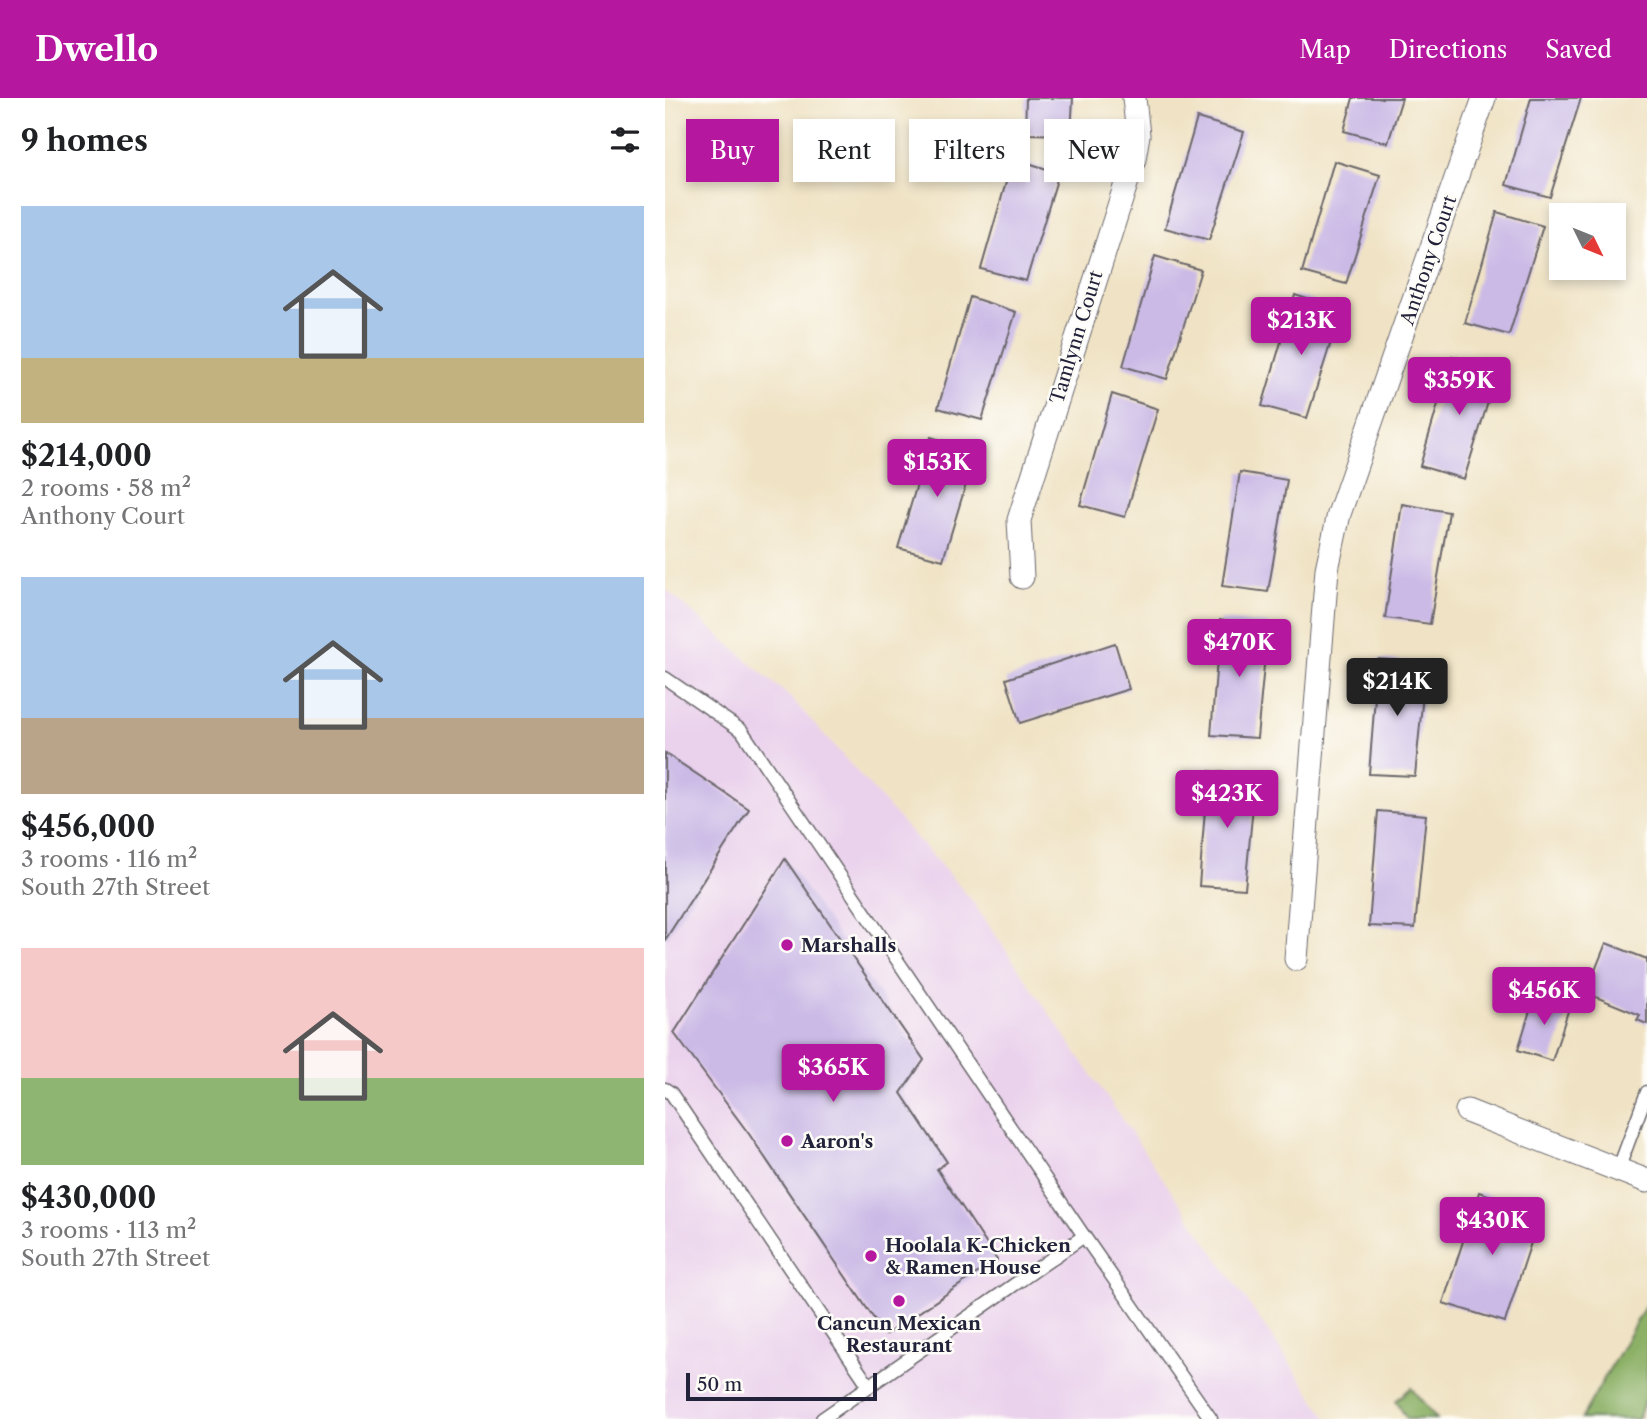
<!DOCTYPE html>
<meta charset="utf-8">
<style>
body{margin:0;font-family:"Libre Caslon Text",serif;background:#f2f2f2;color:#202124;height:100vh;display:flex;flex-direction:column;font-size:26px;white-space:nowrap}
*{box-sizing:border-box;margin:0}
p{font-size:23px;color:#757577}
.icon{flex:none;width:38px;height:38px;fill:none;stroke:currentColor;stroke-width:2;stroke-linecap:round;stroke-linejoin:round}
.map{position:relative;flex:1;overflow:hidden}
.panel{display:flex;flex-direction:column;background:#fff;width:665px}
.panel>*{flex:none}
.guide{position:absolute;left:21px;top:21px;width:665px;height:63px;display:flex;gap:14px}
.needle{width:46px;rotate:133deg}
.controls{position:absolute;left:884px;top:105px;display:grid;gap:14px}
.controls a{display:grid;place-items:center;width:77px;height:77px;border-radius:0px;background:#fff;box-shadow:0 4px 10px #0003;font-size:35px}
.scale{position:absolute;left:21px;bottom:18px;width:191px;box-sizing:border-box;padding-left:7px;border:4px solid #22223b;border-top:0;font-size:19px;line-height:24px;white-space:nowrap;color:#22223b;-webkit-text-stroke:5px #fdfcf7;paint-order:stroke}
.price{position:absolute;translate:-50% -60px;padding:0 16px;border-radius:7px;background:#b5179e;color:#fff;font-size:23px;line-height:46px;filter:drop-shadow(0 2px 4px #0008)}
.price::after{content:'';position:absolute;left:50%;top:42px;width:21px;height:16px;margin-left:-10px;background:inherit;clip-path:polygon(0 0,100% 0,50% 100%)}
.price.current{background:#222;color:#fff}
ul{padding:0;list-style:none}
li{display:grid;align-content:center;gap:14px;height:371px;padding:0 21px}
li span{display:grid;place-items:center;height:217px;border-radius:0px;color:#555}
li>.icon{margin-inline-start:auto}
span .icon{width:126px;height:126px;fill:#fffc;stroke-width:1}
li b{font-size:30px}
h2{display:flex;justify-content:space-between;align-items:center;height:84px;padding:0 21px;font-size:30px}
.chip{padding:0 24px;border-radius:0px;background:#fff;box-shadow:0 4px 10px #0003;font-size:24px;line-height:63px}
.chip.current{background:#b5179e;color:#fff}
header{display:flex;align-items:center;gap:42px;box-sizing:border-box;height:98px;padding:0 35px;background:#b5179e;color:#fff}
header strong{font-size:33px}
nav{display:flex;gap:38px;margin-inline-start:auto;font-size:24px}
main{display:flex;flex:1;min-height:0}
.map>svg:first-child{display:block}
.built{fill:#ead1ec}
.forest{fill:#8cb166;stroke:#576a50;stroke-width:2}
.building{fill:#cbbae6}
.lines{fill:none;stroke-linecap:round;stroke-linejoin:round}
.lane-casing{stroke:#6a666b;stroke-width:15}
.street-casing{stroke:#6a666b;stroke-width:25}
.lane{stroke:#fff;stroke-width:12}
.street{stroke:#fff;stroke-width:23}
.poi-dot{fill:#b5179e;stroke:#fdfcf7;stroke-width:2.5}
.labels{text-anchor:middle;stroke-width:5;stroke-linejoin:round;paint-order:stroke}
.street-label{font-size:19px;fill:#22223b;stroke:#fdfcf7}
.poi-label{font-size:19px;font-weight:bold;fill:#22223b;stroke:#fdfcf7;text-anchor:start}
</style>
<header>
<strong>Dwello</strong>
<nav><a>Map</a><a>Directions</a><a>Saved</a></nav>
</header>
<main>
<section class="panel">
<h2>9 homes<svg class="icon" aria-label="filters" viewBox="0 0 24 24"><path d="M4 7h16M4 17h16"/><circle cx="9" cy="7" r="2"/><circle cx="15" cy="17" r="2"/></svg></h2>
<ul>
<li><span style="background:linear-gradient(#a9c7e8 70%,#c2b280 0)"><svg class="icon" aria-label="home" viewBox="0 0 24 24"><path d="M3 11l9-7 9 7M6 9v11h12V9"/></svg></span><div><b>$214,000</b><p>2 rooms · 58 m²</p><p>Anthony Court</p></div></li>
<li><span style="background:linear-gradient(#a9c7e8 65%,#b9a48a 0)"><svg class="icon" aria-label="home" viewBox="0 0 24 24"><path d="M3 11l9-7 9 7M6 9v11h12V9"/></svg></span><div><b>$456,000</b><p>3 rooms · 116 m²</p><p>South 27th Street</p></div></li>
<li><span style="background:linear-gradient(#f6c9c9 60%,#8fb573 0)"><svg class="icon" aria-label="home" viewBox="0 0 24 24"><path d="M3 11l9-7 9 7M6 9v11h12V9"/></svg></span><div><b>$430,000</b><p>3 rooms · 113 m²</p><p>South 27th Street</p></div></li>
</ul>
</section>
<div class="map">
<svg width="982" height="1321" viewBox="0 0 982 1321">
<rect width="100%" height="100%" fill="#fdfcf7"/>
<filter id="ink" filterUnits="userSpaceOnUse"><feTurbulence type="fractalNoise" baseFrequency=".0143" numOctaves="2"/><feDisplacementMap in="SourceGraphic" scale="14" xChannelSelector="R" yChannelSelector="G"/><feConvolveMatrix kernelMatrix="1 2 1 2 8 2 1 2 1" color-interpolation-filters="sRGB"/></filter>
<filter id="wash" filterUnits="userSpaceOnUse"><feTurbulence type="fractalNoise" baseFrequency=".00686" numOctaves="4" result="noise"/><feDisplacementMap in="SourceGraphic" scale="28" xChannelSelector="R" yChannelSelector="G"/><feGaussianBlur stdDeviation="1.57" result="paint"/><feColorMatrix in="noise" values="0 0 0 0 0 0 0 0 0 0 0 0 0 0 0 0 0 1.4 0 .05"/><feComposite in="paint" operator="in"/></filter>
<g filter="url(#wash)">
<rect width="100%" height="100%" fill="#f0e3c5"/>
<polygon class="built" points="0,491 127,601 305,800 663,1321 0,1321"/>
<g class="forest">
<polygon points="982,1205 982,1296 973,1321 916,1321"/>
<polygon points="746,1290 772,1321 742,1321 731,1303"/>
</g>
<g id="blocks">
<g class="building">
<polygon points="361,0 408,0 406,37 360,36"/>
<polygon points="688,0 737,0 723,45 679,33"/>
<polygon points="866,0 916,0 885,99 841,87"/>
<polygon points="532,20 579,34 544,142 500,130"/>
<polygon points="348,60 394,75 361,183 316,171"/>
<polygon points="669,63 715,77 681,186 637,174"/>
<polygon points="832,114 878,128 844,237 800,225"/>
<polygon points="490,158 536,172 502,281 458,268"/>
<polygon points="630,197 676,212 642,320 597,308"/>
<polygon points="305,199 351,214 317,322 273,310"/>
<polygon points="787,258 833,272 799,381 755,368"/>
<polygon points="447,296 493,311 460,419 415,407"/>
<polygon points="266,339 311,353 278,462 233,450"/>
<polygon points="575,374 622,382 603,494 557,488"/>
<polygon points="737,406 784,414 765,526 720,520"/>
<polygon points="555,522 603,526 592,640 546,637"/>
<polygon points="450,545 464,591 355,625 341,581"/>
<polygon points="713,561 761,565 750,678 704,676"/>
<polygon points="0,655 84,711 0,842"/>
<polygon points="543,673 591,677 580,791 534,788"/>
<polygon points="713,713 761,717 750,830 704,828"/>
<polygon points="120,761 259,962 236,995 282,1064 272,1071 332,1162 220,1237 84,1036 9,935"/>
<polygon points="941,845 982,861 982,926 972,922 975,917 921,895"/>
<polygon points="870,896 905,907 887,963 853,952"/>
<polygon points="814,1094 876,1114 840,1224 778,1205"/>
</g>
</g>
</g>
<g filter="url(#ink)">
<use href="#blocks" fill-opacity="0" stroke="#6a666b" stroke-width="2"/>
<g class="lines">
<g class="lane-casing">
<g id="lane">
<polyline points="0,580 77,633 419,1138 546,1321"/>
<polyline points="0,991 6,995 204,1288"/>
<polyline points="953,1072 982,994"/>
<polyline points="157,1321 419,1138"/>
</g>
</g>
<g class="street-casing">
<g id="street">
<polyline points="357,479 354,422 469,61 473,37 469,0"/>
<polyline points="631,861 662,471 674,416 819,0"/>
<polyline points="802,1013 982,1083"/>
</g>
</g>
<use href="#lane" class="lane"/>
<use href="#street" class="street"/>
</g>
</g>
<g class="poi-dot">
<circle cx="122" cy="847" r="7"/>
<circle cx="122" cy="1043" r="7"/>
<circle cx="206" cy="1158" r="7"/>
<circle cx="234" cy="1203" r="7"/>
</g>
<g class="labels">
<g class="street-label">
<text transform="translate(763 162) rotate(-71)" y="7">Anthony Court</text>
<text transform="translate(411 239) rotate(-73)" y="7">Tamlynn Court</text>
</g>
<g class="poi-label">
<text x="136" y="854">Marshalls</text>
<text x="136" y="1050">Aaron's</text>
<text x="220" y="1154">Hoolala K-Chicken<tspan x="220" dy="22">&amp; Ramen House</tspan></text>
<text x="234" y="1232" text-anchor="middle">Cancun Mexican<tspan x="234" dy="22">Restaurant</tspan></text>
</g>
</g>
</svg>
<div class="controls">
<a><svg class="needle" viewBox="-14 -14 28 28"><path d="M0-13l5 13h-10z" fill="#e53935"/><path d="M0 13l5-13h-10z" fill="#757577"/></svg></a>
</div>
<div class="scale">50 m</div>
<b class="price" style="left:636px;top:259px">$213K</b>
<b class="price" style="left:794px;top:319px">$359K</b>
<b class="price" style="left:272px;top:401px">$153K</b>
<b class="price" style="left:574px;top:581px">$470K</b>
<b class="price current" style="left:732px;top:620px">$214K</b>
<b class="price" style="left:562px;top:732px">$423K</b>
<b class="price" style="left:879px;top:929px">$456K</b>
<b class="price" style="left:168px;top:1006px">$365K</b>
<b class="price" style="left:827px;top:1159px">$430K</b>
<div class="guide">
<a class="chip current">Buy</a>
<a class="chip">Rent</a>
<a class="chip">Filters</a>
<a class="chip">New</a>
</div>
</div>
</main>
